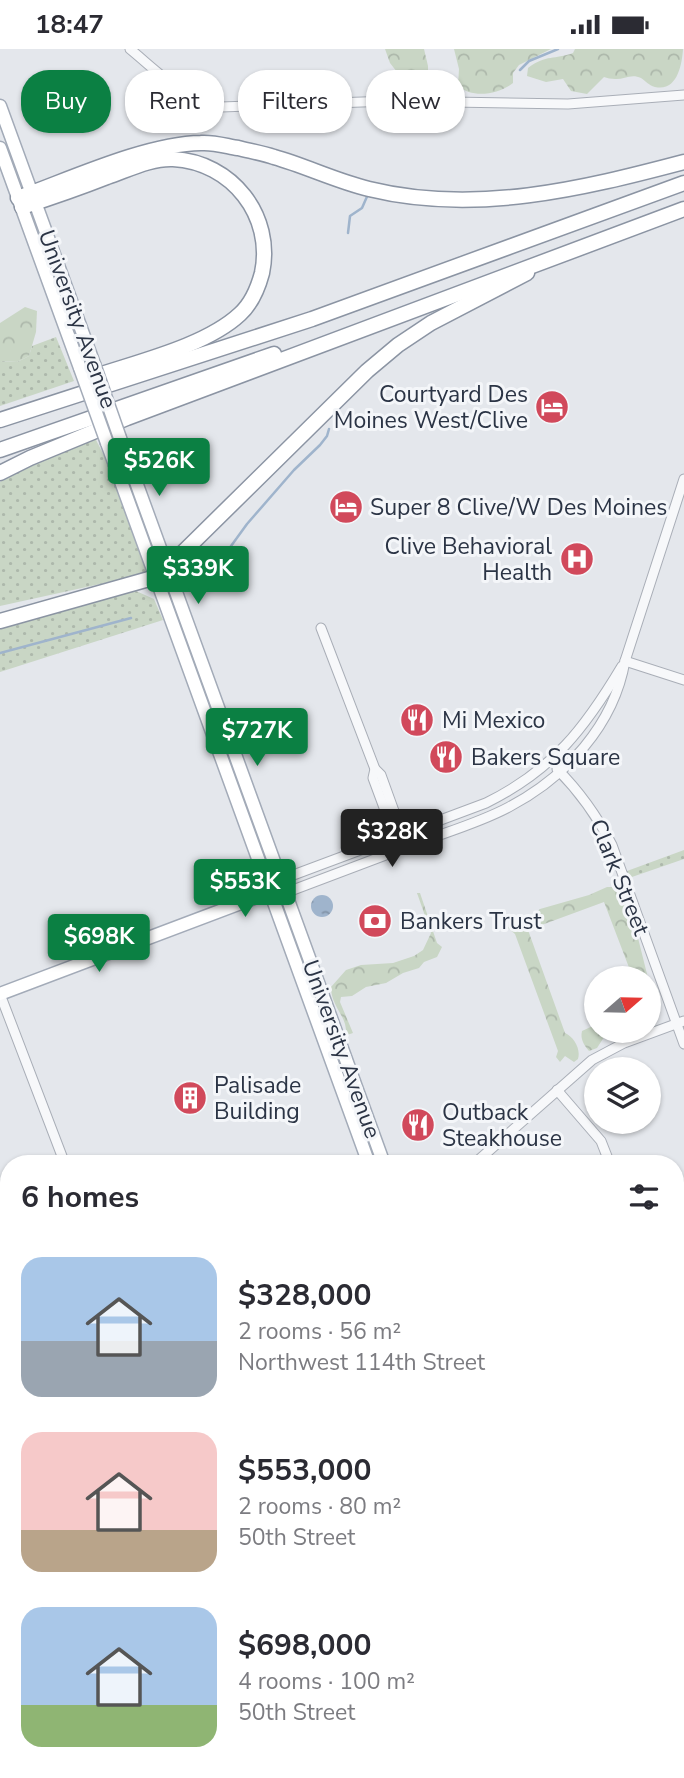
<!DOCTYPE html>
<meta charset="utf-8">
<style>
body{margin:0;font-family:"Nunito Sans",sans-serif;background:#f7f7f7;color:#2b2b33;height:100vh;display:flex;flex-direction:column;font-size:26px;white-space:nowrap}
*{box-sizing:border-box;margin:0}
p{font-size:23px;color:#7c7c81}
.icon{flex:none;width:38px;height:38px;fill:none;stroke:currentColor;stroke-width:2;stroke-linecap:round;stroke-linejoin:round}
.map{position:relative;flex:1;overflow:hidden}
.details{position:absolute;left:0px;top:1106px;width:684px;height:623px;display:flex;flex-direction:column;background:#fff;border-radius:28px 28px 0 0;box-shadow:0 2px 5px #0004}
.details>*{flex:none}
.banner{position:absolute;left:21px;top:21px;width:642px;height:63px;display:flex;gap:14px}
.needle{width:46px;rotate:70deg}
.controls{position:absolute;left:584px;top:917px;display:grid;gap:14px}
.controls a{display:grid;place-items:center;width:77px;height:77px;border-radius:50%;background:#fff;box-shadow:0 2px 5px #0004;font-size:35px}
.price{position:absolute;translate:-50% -60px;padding:0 16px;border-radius:7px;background:#0b8043;color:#fff;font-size:23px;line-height:46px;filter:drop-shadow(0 2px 4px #0008)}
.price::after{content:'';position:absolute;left:50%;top:42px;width:21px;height:16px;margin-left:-10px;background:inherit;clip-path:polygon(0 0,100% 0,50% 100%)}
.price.selected{background:#222;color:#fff}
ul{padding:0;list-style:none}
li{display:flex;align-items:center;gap:21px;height:175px;padding:0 21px}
li span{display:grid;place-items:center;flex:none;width:196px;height:140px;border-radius:21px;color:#555}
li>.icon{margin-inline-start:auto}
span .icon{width:84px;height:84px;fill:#fffc;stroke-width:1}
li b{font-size:30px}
h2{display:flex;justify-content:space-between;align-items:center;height:84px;padding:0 21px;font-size:30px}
.tag{padding:0 24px;border-radius:28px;background:#fff;box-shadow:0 2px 5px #0004;font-size:24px;line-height:63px}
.tag.selected{background:#0b8043;color:#fff}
.status{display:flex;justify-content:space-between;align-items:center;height:49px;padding:0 35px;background:#fff;direction:ltr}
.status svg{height:19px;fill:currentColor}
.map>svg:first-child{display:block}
.grass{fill:url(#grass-dots)}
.forest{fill:url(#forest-crowns)}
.water{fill:url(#water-ripples)}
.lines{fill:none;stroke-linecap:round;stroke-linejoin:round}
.stream{stroke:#9fb4cc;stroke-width:2.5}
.minor-casing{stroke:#a9aeb7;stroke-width:11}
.major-casing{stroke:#a3abb8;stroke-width:15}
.highway-casing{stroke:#8b94a3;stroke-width:17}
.minor{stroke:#f7f8fa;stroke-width:9}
.major{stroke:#fff;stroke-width:12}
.highway{stroke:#fff;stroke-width:14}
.major-bridge-casing{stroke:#a3abb8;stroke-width:15;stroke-linecap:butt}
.major-bridge{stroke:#fff;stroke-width:12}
.labels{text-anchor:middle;stroke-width:6;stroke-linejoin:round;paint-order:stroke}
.street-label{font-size:23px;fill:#2b3445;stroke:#f4f6f9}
.poi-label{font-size:23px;fill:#2b3445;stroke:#f4f6f9;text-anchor:start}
</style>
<div class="status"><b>18:47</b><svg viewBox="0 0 49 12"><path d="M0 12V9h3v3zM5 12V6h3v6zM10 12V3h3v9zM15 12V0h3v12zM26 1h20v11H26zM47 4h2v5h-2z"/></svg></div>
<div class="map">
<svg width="684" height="1729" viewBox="0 0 684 1729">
<defs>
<pattern id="grass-dots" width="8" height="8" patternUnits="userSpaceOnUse" patternTransform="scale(1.75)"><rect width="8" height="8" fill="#c9d6c5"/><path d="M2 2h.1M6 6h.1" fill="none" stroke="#adb8ab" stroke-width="1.8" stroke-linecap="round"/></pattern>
<pattern id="forest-crowns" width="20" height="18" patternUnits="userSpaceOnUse" patternTransform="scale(1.75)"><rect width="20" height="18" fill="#c9d6c5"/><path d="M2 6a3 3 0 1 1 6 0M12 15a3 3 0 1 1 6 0" fill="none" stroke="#adb8ab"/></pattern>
<pattern id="water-ripples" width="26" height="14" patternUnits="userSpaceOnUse" patternTransform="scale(1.75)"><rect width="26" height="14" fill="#9fb4cc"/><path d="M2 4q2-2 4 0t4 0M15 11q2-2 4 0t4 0" fill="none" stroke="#8293a7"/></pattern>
</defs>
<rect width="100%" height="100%" fill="#e4e7ec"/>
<g class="grass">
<polygon points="56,288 74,332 0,357 0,312 17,313 29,307 32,297"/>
<polygon points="95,389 110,418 148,522 132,528 0,557 0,433 36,414"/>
<polygon points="136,542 154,550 163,571 0,623 0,577"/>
<polygon points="684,801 684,810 629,829 627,822"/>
</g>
<g class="forest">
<path d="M385,0H424L428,17V36C419,43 411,43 401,40L396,32L397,23L390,14Z"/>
<path d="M454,0H551L519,16L513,24V34C499,45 473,50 458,37L459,20Z"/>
<path d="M575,0H683C682,16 677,43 655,38C648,36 646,32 641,29C631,24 623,31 615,30C611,30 607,29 604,28L587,45L571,42L563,30L546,33L527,27L528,19C547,5 554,11 573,4Z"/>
<polygon points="25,258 37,262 36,283 29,307 17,313 0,312 0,274"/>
<path d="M607,838H612L627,856L633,882L638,889L648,929H633L604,853L528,881L565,984C574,988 581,1000 578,1010L574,1013L565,1007L560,1013L556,1008L558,1002L515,885L508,879L511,875L530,870L540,860L589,846Z"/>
<path d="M417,844H420L437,894L442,898L437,908L424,913L419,919L403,924L386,934L366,938L352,947L341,948L340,953L353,984L347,986C346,983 346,979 345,975C341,962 331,954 331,938L346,921L361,916L393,914L414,907L423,901L431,884Z"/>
<path d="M649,931C663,940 661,955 655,969L649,972Z"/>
<path d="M597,975V982H608L597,999L589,1002C584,996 580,990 582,982Z"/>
</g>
<circle class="water" cx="322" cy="857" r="11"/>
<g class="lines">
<g class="stream">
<polyline points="520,21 529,12 558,0"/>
<polyline points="348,184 350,167 362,159 369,143"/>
<polyline points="202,527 210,526 247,475 294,421 320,396 327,387 329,380"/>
<polyline points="0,604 131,569"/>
</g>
<g class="minor-casing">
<g id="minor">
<path d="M130,0C158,23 184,51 221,58L391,52L568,55L684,46"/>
<polyline points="321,579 375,720 381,726 407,798"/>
<polyline points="625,612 684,631"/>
<polyline points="375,720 373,729 396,791"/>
<path d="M557,720C580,743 597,767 612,796L684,995"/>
<path d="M280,831L486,754C553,721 585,679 622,617"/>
<path d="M285,844C330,827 375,810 420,793C450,782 481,773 509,758C566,728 614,676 625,612L684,430"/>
<polyline points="0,945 65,1115"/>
<polyline points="557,1041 601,1092 610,1115"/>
<polyline points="474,1115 592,1011 624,994 684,972"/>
<polyline points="676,1183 684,1180"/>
<polyline points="0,1192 9,1189"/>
<polyline points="676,1382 684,1411"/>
<polyline points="676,1475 684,1472"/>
<polyline points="0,1531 9,1528"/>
<polyline points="676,1608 684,1631"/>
<polyline points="676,1640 684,1637"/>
<polyline points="296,1720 299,1729"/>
<polyline points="438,1729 461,1720"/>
</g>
</g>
<g class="major-casing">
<g id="major">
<polyline points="0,57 94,315"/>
<polyline points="0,99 80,319"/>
<polyline points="120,389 384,1115"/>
<polyline points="107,394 369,1115"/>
<polyline points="0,945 270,843 275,843"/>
<polyline points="589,1720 592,1729"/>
<polyline points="604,1720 607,1729"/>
</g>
</g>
<g class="highway-casing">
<g id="highway">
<path d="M18,149C71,130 146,95 201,94C213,93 226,97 238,99C250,102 262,104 274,108C306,117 336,132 369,140C475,166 582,140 684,113"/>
<path d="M22,158C50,149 79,139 107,128C128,121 151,109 173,110C232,113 274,167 262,224C258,239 251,255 240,265C207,296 141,312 99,326L90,332"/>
<polyline points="0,371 312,270 684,134"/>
<polyline points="0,401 274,305"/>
<polyline points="0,424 30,409 127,369 684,160"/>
<polyline points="0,572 149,530 162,524 367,322 398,296 431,274 527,224"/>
</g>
</g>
<use href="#minor" class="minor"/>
<use href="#major" class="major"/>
<use href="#highway" class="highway"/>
<g class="major-bridge-casing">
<g id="major-bridge">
<polyline points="94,315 120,389"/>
<polyline points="80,319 107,394"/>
</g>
</g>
<use href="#major-bridge" class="major-bridge"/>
</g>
<defs>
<g id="hotel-disc" transform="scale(1.75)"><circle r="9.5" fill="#d1495b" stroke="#f4f6f9"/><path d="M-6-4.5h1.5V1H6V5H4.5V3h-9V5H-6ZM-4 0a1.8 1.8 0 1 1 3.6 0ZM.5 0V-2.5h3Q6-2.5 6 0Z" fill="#fff"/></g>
<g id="hospital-disc" transform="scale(1.75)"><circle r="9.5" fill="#d1495b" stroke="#f4f6f9"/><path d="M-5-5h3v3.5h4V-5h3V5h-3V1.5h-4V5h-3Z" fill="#fff"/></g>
<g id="restaurant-disc" transform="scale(1.75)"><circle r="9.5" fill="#d1495b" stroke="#f4f6f9"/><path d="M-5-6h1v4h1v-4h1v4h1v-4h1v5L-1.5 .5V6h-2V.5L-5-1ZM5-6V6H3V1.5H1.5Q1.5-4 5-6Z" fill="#fff"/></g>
<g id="bank-disc" transform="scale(1.75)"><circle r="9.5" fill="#d1495b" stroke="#f4f6f9"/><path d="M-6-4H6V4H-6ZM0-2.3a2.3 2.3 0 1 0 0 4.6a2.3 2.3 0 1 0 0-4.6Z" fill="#fff"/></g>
<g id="building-disc" transform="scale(1.75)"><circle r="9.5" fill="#d1495b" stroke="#f4f6f9"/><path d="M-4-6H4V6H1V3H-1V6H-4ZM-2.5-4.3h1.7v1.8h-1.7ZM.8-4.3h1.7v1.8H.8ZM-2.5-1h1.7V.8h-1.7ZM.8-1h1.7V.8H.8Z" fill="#fff"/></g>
</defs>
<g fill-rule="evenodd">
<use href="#hotel-disc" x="552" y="358"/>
<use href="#hotel-disc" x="346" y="458"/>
<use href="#hospital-disc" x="577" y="510"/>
<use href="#restaurant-disc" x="417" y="671"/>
<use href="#restaurant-disc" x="446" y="708"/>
<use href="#bank-disc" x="375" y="872"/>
<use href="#building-disc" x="190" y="1049"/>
<use href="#restaurant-disc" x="418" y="1076"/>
</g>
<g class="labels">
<g class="street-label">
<text transform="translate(78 270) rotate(70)" y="8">University Avenue</text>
<text transform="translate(620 828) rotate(68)" y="8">Clark Street</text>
<text transform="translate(342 1000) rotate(70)" y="8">University Avenue</text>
</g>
<g class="poi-label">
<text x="528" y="353" text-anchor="end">Courtyard Des<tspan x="528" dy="26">Moines West/Clive</tspan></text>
<text x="370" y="466">Super 8 Clive/W Des Moines</text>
<text x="552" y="505" text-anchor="end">Clive Behavioral<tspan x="552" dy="26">Health</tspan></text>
<text x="442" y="679">Mi Mexico</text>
<text x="471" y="716">Bakers Square</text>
<text x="400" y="880">Bankers Trust</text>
<text x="214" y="1044">Palisade<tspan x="214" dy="26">Building</tspan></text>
<text x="442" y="1071">Outback<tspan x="442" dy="26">Steakhouse</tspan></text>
</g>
</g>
</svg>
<div class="controls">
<a><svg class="needle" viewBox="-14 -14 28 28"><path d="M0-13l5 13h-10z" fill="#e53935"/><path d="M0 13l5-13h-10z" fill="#7c7c81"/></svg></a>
<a><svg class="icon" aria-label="layers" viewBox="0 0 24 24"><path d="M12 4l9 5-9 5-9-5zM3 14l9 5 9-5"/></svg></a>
</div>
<b class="price" style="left:159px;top:449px">$526K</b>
<b class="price" style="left:198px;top:557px">$339K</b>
<b class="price" style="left:257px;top:719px">$727K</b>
<b class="price selected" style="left:392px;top:820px">$328K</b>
<b class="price" style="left:245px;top:870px">$553K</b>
<b class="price" style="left:99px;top:925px">$698K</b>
<div class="banner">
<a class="tag selected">Buy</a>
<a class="tag">Rent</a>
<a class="tag">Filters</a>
<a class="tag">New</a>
</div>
<section class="details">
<h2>6 homes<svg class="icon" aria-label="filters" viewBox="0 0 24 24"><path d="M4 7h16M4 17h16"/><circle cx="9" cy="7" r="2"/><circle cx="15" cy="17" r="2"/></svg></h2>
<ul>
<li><span style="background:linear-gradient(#a9c7e8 60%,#9aa5b1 0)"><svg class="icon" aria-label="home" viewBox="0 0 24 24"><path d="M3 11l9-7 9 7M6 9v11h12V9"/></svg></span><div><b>$328,000</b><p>2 rooms · 56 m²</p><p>Northwest 114th Street</p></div></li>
<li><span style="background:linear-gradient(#f6c9c9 70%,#b9a48a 0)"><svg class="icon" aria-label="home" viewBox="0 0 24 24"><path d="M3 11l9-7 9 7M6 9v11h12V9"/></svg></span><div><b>$553,000</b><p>2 rooms · 80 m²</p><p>50th Street</p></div></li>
<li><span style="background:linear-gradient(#a9c7e8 70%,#8fb573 0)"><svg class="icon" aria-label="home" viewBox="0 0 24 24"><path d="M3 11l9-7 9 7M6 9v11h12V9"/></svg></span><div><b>$698,000</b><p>4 rooms · 100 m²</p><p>50th Street</p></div></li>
</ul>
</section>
</div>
